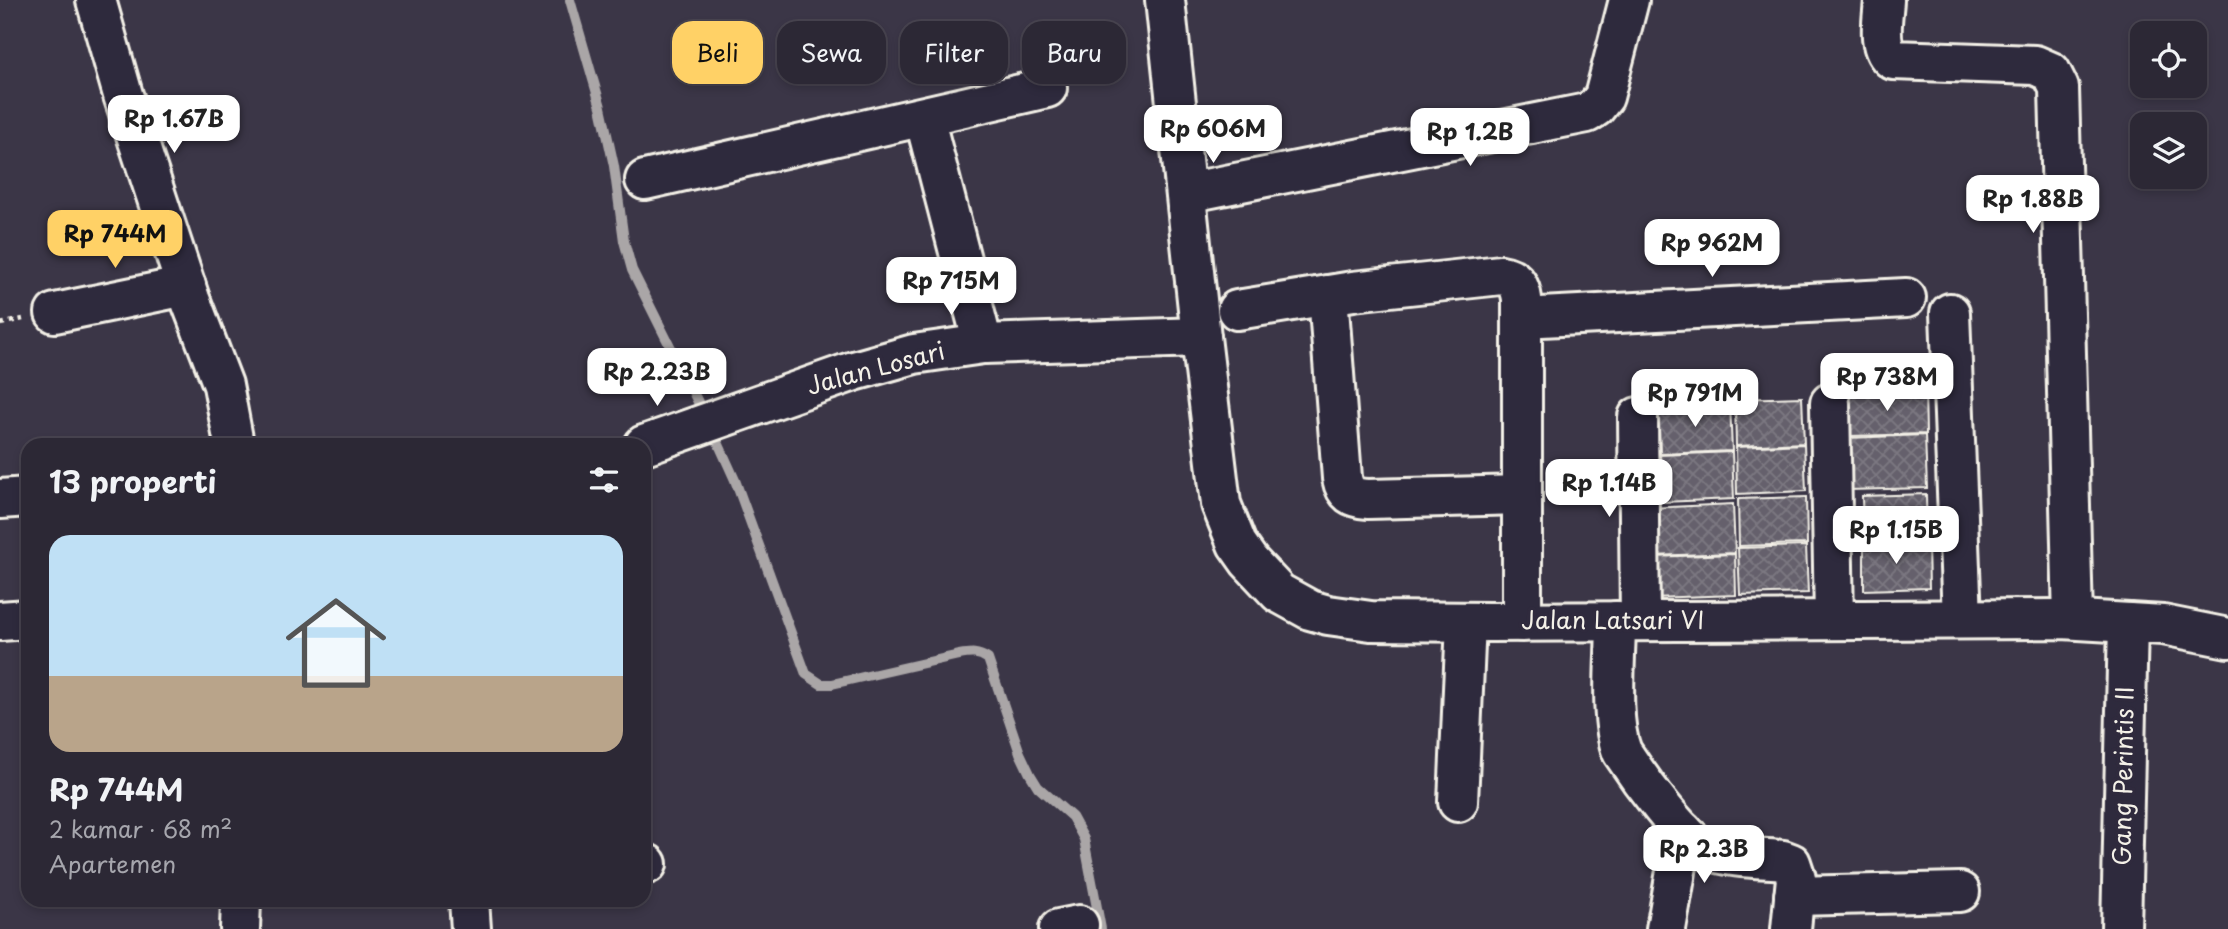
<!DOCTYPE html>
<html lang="id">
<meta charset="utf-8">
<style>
body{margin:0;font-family:"Playpen Sans",sans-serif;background:#383441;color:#f1f3f6;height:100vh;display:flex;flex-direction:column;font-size:26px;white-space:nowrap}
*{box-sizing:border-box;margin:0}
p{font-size:23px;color:#a6a6ad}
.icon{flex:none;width:38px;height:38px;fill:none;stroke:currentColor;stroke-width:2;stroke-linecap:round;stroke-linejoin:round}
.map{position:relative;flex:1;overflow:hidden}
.drawer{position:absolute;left:21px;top:438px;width:630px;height:469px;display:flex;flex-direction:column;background:#2c2835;border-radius:21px;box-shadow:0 4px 10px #0003,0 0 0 2px #484450}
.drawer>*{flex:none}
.guide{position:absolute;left:672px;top:21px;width:665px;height:63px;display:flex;gap:14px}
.tools{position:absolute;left:2130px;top:21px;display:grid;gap:14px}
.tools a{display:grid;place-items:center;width:77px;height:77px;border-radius:14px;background:#2c2835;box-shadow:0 4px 10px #0003,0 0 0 2px #484450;font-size:35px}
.price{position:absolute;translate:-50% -60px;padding:0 16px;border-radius:14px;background:#fff;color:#222;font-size:23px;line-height:46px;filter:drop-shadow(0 2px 4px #0008)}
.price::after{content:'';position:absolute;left:50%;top:42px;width:21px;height:16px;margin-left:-10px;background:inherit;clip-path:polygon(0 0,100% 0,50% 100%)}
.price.on{background:#ffd166;color:#111}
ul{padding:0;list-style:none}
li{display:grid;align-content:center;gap:14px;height:371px;padding:0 28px}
li span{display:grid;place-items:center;height:217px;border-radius:21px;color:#555}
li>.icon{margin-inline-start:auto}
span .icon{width:126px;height:126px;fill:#fffc;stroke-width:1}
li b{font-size:30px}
h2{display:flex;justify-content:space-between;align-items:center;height:84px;padding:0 28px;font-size:30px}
.pill{padding:0 24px;border-radius:21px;background:#2c2835;box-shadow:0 4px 10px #0003,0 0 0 2px #484450;font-size:24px;line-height:63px}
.pill.on{background:#ffd166;color:#111}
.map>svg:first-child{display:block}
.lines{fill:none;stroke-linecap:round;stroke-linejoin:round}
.stream{stroke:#aaa6a7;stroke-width:10}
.building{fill:url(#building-cross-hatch);stroke:#f4f1e8;stroke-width:2}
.minor-casing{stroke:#f4f1e8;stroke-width:44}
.path{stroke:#f4f1e8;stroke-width:4.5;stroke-dasharray:5 5;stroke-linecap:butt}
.minor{stroke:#2f2a3d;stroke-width:38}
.labels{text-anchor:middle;stroke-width:7;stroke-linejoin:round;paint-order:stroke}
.street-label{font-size:24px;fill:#f4f1e8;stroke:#2f2a3d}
</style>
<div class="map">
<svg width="2228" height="929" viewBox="0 0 2228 929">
<defs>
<pattern id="building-cross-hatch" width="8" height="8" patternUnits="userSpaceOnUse" patternTransform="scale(1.75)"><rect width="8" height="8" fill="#65616c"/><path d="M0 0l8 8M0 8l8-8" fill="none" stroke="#7c7881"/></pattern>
</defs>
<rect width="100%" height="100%" fill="#3b3647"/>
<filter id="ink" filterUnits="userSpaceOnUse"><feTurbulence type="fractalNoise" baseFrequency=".0143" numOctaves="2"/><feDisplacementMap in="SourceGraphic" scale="14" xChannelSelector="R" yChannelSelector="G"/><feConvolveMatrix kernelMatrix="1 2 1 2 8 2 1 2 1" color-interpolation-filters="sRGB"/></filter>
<g filter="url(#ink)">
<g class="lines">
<g class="stream">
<polyline points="570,0 601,107 614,166 624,241 632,270 705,416"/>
<path d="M712,429L735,480L806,674L821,684H832L959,655C971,653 978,652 988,659L1020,753L1030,774L1038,787L1072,817L1084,839L1101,929"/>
</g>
</g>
<g class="building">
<polygon points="1925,389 1926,434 1850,436 1849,391"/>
<polygon points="1802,397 1804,443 1736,446 1735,399"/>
<polygon points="1730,403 1732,451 1660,454 1658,407"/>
<polygon points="1925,435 1927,488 1848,490 1846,438"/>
<polygon points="1804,444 1806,491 1737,494 1736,447"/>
<polygon points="1732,452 1734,499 1662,502 1660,455"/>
<polygon points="1926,494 1927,541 1863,542 1862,496"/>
<polygon points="1806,497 1807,544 1739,546 1738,499"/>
<polygon points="1733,504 1735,553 1651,556 1649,508"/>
<polygon points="1928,542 1929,588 1864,590 1864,544"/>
<polygon points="1806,546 1808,593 1740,595 1738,548"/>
<polygon points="1735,554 1736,595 1652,598 1651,557"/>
</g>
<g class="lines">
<g class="minor-casing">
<g id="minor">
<polyline points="96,0 123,95 190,299 223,385 234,444"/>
<polyline points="1165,0 1201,337 1221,504 1237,544 1249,561 1279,593 1310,610 1328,615 1371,621 1490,622 2062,619 2163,625 2228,638"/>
<path d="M1884,0C1883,18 1876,48 1893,60L2035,65L2051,72L2059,88L2073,619"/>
<polyline points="924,117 983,344"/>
<polyline points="645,180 1047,88"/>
<polyline points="1186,193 1587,113 1596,107 1604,97 1629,0"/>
<path d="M1328,295L1342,478C1345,494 1352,498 1368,499L1522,495"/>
<path d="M1237,310L1353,291L1501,275C1515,277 1520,285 1522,299V622"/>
<polyline points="55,313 186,286"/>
<polyline points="1950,313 1962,619"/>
<polyline points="1522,318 1906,298"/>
<polyline points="1830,403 1834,620"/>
<polyline points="1638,417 1640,621"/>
<polyline points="644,445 854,371 914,354 983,344 1201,337"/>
<polyline points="0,499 28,497"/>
<polyline points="0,621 28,619"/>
<path d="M1616,621C1616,658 1609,719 1622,752C1637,775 1684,842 1707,850C1731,858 1759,858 1783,860L1791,863L1796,878L1791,929"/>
<polyline points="1458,802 1466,622"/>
<polyline points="644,864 647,864"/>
<polyline points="1794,896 1960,892"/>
<polyline points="469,900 471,929"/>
<polyline points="240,929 241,900"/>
<polyline points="1059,929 1079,925"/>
<polyline points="1666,929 1683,831"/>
<polyline points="2121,929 2128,623"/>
</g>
</g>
<polyline class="path" points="0,324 23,319"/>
<use href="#minor" class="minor"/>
</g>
</g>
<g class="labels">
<g class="street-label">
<text transform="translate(876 369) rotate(-15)" y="8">Jalan Losari</text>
<text x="1613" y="629">Jalan Latsari VI</text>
<text transform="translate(2124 776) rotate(-89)" y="8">Gang Perintis II</text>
</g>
</g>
</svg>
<div class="tools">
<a><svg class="icon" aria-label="locate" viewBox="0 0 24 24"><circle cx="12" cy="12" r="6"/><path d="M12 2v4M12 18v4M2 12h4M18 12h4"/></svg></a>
<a><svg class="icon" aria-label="layers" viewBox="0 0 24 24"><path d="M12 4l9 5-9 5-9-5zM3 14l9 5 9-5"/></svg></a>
</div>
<b class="price" style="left:174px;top:155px">Rp 1.67B</b>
<b class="price" style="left:1213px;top:165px">Rp 606M</b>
<b class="price" style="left:1470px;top:168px">Rp 1.2B</b>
<b class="price" style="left:2033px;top:235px">Rp 1.88B</b>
<b class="price on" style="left:115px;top:270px">Rp 744M</b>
<b class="price" style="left:1712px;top:279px">Rp 962M</b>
<b class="price" style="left:951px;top:317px">Rp 715M</b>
<b class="price" style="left:657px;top:408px">Rp 2.23B</b>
<b class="price" style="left:1887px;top:413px">Rp 738M</b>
<b class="price" style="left:1695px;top:429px">Rp 791M</b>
<b class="price" style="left:1609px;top:519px">Rp 1.14B</b>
<b class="price" style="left:1896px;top:566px">Rp 1.15B</b>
<b class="price" style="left:1704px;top:885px">Rp 2.3B</b>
<div class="guide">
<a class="pill on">Beli</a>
<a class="pill">Sewa</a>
<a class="pill">Filter</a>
<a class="pill">Baru</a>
</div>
<section class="drawer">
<h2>13 properti<svg class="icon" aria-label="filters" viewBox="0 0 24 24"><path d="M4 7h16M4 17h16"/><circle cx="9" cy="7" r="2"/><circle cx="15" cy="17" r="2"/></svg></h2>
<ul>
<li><span style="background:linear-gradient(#bfe0f5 65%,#b9a48a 0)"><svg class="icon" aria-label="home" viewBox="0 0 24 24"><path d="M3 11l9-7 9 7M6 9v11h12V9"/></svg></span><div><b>Rp 744M</b><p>2 kamar · 68 m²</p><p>Apartemen</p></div></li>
</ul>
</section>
</div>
